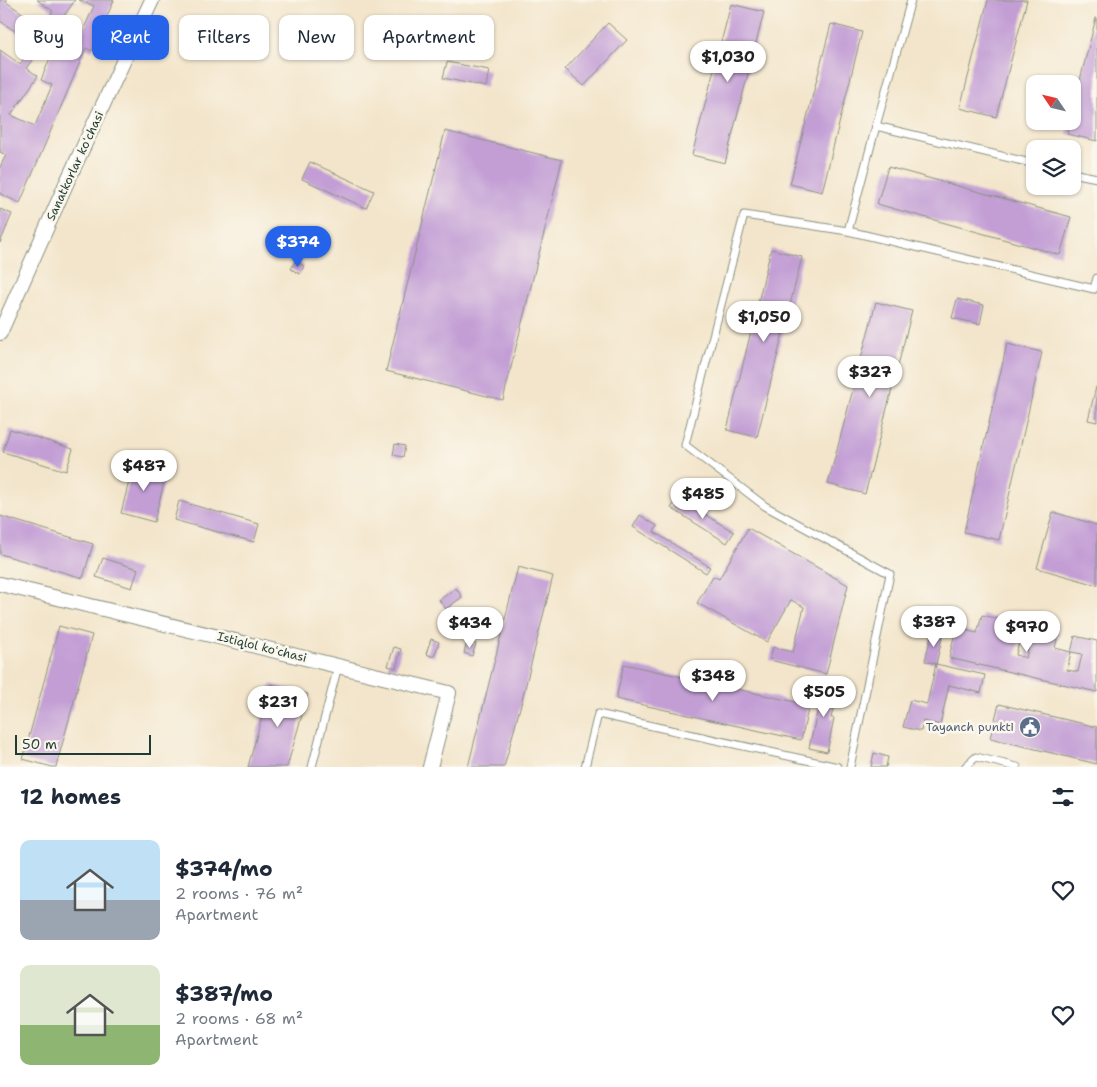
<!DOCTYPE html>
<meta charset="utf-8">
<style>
body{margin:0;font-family:"Shantell Sans",sans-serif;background:#f6f6f7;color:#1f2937;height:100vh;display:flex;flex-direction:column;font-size:19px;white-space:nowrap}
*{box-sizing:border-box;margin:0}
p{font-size:16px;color:#747a83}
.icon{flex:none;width:28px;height:28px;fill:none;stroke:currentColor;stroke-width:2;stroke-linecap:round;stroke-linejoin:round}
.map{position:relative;height:767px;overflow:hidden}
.details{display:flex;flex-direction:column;background:#fff;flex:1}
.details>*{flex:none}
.banner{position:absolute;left:15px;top:15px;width:500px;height:45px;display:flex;gap:10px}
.needle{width:32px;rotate:305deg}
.buttons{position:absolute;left:1026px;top:75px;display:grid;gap:10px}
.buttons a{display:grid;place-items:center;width:55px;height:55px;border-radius:10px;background:#fff;box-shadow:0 1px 4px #0004;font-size:25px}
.scale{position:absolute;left:15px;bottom:12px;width:136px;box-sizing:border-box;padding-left:5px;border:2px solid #1f3d34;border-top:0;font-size:14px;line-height:18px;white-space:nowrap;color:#1f3d34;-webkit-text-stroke:4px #fbf7ec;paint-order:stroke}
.price{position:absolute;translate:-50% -42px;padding:0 11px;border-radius:18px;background:#fff;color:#222;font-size:16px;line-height:32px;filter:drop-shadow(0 1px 2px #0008)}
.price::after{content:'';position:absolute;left:50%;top:30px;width:15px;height:11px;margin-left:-8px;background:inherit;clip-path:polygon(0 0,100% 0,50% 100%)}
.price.on{background:#2563eb;color:#fff}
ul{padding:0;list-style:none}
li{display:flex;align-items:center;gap:15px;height:125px;padding:0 20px}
li span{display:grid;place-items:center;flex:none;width:140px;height:100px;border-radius:10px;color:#555}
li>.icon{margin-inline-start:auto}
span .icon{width:60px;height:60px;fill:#fffc;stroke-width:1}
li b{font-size:21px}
h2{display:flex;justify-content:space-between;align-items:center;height:60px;padding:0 20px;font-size:21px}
.chip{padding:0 18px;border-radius:10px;background:#fff;box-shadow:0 1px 4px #0004;font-size:18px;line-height:45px}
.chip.on{background:#2563eb;color:#fff}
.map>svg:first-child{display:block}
.building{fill:#c29ed5}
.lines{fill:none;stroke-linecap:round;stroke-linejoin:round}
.lane-casing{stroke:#899180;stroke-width:9}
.street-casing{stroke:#899180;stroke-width:16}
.lane{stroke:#fff;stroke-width:7}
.street{stroke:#fff;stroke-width:14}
.labels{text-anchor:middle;stroke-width:5;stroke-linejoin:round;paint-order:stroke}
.street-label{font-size:12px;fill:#1f3d34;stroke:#fbf7ec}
.service-label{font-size:12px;fill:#4e5e75;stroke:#fbf7ec;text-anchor:end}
</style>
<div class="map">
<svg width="1097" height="767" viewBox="0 0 1097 767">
<rect width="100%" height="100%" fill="#fbf7ec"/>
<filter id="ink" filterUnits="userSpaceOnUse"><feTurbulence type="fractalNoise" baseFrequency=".02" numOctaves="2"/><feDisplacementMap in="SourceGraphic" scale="10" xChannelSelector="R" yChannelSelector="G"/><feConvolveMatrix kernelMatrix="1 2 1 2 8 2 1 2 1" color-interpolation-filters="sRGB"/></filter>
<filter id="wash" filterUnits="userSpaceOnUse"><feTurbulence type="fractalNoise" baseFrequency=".0096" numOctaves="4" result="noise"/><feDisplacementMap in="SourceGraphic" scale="20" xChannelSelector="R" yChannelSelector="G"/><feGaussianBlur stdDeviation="1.12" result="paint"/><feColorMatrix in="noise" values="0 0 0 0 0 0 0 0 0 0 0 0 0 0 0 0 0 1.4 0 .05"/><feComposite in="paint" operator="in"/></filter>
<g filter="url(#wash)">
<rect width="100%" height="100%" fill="#f3e5cb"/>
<g id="blocks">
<g class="building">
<polygon points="0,0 7,0 6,2 42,26 53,11 37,0 75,0 41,49 26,68 38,76 11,115 35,126 52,85 41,80 59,36 77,44 94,6 79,0 114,0 92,51 86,48 20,203 0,194 0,167 6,155 0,152 0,50 20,64 34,44 0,21"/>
<polygon points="988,0 1027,0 996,117 960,108"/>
<polygon points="731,4 764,12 725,163 692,155"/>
<polygon points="1096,18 1097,18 1097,141 1067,134 1070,121 1072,121 1072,111"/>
<polygon points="608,23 627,40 584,86 565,69"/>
<polygon points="831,24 862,32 822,192 790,184"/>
<polygon points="447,62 489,70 486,87 443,78"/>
<polygon points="445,131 562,160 503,400 386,371"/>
<polygon points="310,162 374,191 366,208 302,179"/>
<polygon points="888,167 1071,217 1060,255 877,204"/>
<polygon points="0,209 12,214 0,243"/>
<polygon points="771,249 802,257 757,437 727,430"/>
<polygon points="295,261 304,266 300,274 291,269"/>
<polygon points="957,299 984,305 980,324 952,318"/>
<polygon points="876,302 912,311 865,494 828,484"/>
<polygon points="1007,344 1042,352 999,540 964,532"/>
<polygon points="1096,387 1097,387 1097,422 1088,420"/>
<polygon points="10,429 73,449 66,471 3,452"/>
<polygon points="395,444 405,446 403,457 393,455"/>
<polygon points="134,462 167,471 154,522 121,513"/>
<polygon points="678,498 734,532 727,543 671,508"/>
<polygon points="179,501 259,524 254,542 174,520"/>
<polygon points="1053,512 1097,525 1097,585 1037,568"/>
<polygon points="640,515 657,526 654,532 710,567 706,573 633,527"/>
<polygon points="0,516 93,544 83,578 0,554"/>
<polygon points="748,528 848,585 826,674 770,660 773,647 793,652 804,607 791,600 767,642 697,603 713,576 719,579"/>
<polygon points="103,558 138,569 132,588 96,577"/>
<polygon points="518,567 553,576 521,704 504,767 468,767"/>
<polygon points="456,588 462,597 446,609 439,600"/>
<polygon points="982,615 1008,621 1005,634 1020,637 1016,655 1026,658 1030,640 1020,637 1023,624 1059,632 1055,648 1071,652 1067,670 1078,672 1082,654 1071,652 1075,636 1097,641 1097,692 949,658 956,628 977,633"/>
<polygon points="59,626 92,635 56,767 52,767 23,759"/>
<polygon points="932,632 943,634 936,664 925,661"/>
<polygon points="431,639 439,642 434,657 426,654"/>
<polygon points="467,642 476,644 472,656 464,653"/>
<polygon points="394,647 401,649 396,668 388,666"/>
<polygon points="624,664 809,705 801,740 616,699"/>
<polygon points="936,664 985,675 981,693 949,685 940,725 923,721 921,731 903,727 910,700 927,704"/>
<polygon points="824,682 839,685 831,718 834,718 827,752 809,748"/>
<polygon points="271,684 308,694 287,767 248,767"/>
<polygon points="999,704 1097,727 1097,764 990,738"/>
<polygon points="874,753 888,757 886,767 871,767"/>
</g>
</g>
</g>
<g filter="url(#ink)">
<use href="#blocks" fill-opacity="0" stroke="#899180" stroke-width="1"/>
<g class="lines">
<g class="lane-casing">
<g id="lane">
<polyline points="911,0 876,126 1035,164"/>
<polyline points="876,126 848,231 1094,289 1097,278"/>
<polyline points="1072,173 1097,178"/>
<polyline points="848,231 744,215 685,445 765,506 890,574 850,767"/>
<polyline points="312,767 338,666"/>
<polyline points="585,767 598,714 838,767"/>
<polyline points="965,767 976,757 1017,767"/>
</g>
</g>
<g class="street-casing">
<g id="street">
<polyline points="0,333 66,184 152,0"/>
<polyline points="0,584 449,693 430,767"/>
</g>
</g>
<use href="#lane" class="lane"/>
<use href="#street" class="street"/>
</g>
</g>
<defs>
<g id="civic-disc" transform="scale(1.125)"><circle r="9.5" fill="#5c6f8a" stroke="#fbf7ec"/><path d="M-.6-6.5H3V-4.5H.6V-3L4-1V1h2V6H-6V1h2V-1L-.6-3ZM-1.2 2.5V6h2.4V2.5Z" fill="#fff"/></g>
</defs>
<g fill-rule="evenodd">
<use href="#civic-disc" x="1030" y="727"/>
</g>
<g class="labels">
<g class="street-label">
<text transform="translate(75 166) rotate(-65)" y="4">Sanatkorlar koʻchasi</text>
<text transform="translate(262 647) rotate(14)" y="4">Istiqlol koʻchasi</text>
</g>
<g class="service-label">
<text x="1014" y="731">Tayanch punkti</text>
</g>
</g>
</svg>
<div class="buttons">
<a><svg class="needle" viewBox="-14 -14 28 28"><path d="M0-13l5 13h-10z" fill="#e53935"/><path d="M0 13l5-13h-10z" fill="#747a83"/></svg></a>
<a><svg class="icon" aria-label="layers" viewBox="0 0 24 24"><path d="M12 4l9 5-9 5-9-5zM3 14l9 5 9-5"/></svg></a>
</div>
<div class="scale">50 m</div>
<b class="price" style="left:728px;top:83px">$1,030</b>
<b class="price on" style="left:298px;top:268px">$374</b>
<b class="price" style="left:764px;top:343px">$1,050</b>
<b class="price" style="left:870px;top:398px">$327</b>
<b class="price" style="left:144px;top:492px">$487</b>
<b class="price" style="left:703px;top:520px">$485</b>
<b class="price" style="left:934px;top:648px">$387</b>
<b class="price" style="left:470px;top:649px">$434</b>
<b class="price" style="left:1027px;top:653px">$970</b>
<b class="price" style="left:713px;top:702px">$348</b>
<b class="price" style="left:824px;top:718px">$505</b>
<b class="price" style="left:278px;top:728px">$231</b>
<div class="banner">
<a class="chip">Buy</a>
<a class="chip on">Rent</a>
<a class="chip">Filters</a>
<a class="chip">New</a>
<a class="chip">Apartment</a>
</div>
</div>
<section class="details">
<h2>12 homes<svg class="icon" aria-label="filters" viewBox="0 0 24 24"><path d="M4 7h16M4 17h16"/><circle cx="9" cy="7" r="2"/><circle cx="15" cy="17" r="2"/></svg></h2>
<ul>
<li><span style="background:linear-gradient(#bfe0f5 60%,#9aa5b1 0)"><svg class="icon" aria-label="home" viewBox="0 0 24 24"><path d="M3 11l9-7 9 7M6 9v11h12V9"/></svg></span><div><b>$374/mo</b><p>2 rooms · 76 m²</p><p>Apartment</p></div><svg class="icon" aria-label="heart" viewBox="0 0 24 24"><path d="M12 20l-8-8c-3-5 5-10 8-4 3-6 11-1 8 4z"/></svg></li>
<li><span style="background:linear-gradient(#dfe7d0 60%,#8fb573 0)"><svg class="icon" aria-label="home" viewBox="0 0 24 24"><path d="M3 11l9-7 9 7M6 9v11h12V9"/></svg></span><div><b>$387/mo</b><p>2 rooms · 68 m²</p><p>Apartment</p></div><svg class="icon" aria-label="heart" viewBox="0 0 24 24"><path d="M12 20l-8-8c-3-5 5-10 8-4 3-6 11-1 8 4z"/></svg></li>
</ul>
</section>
